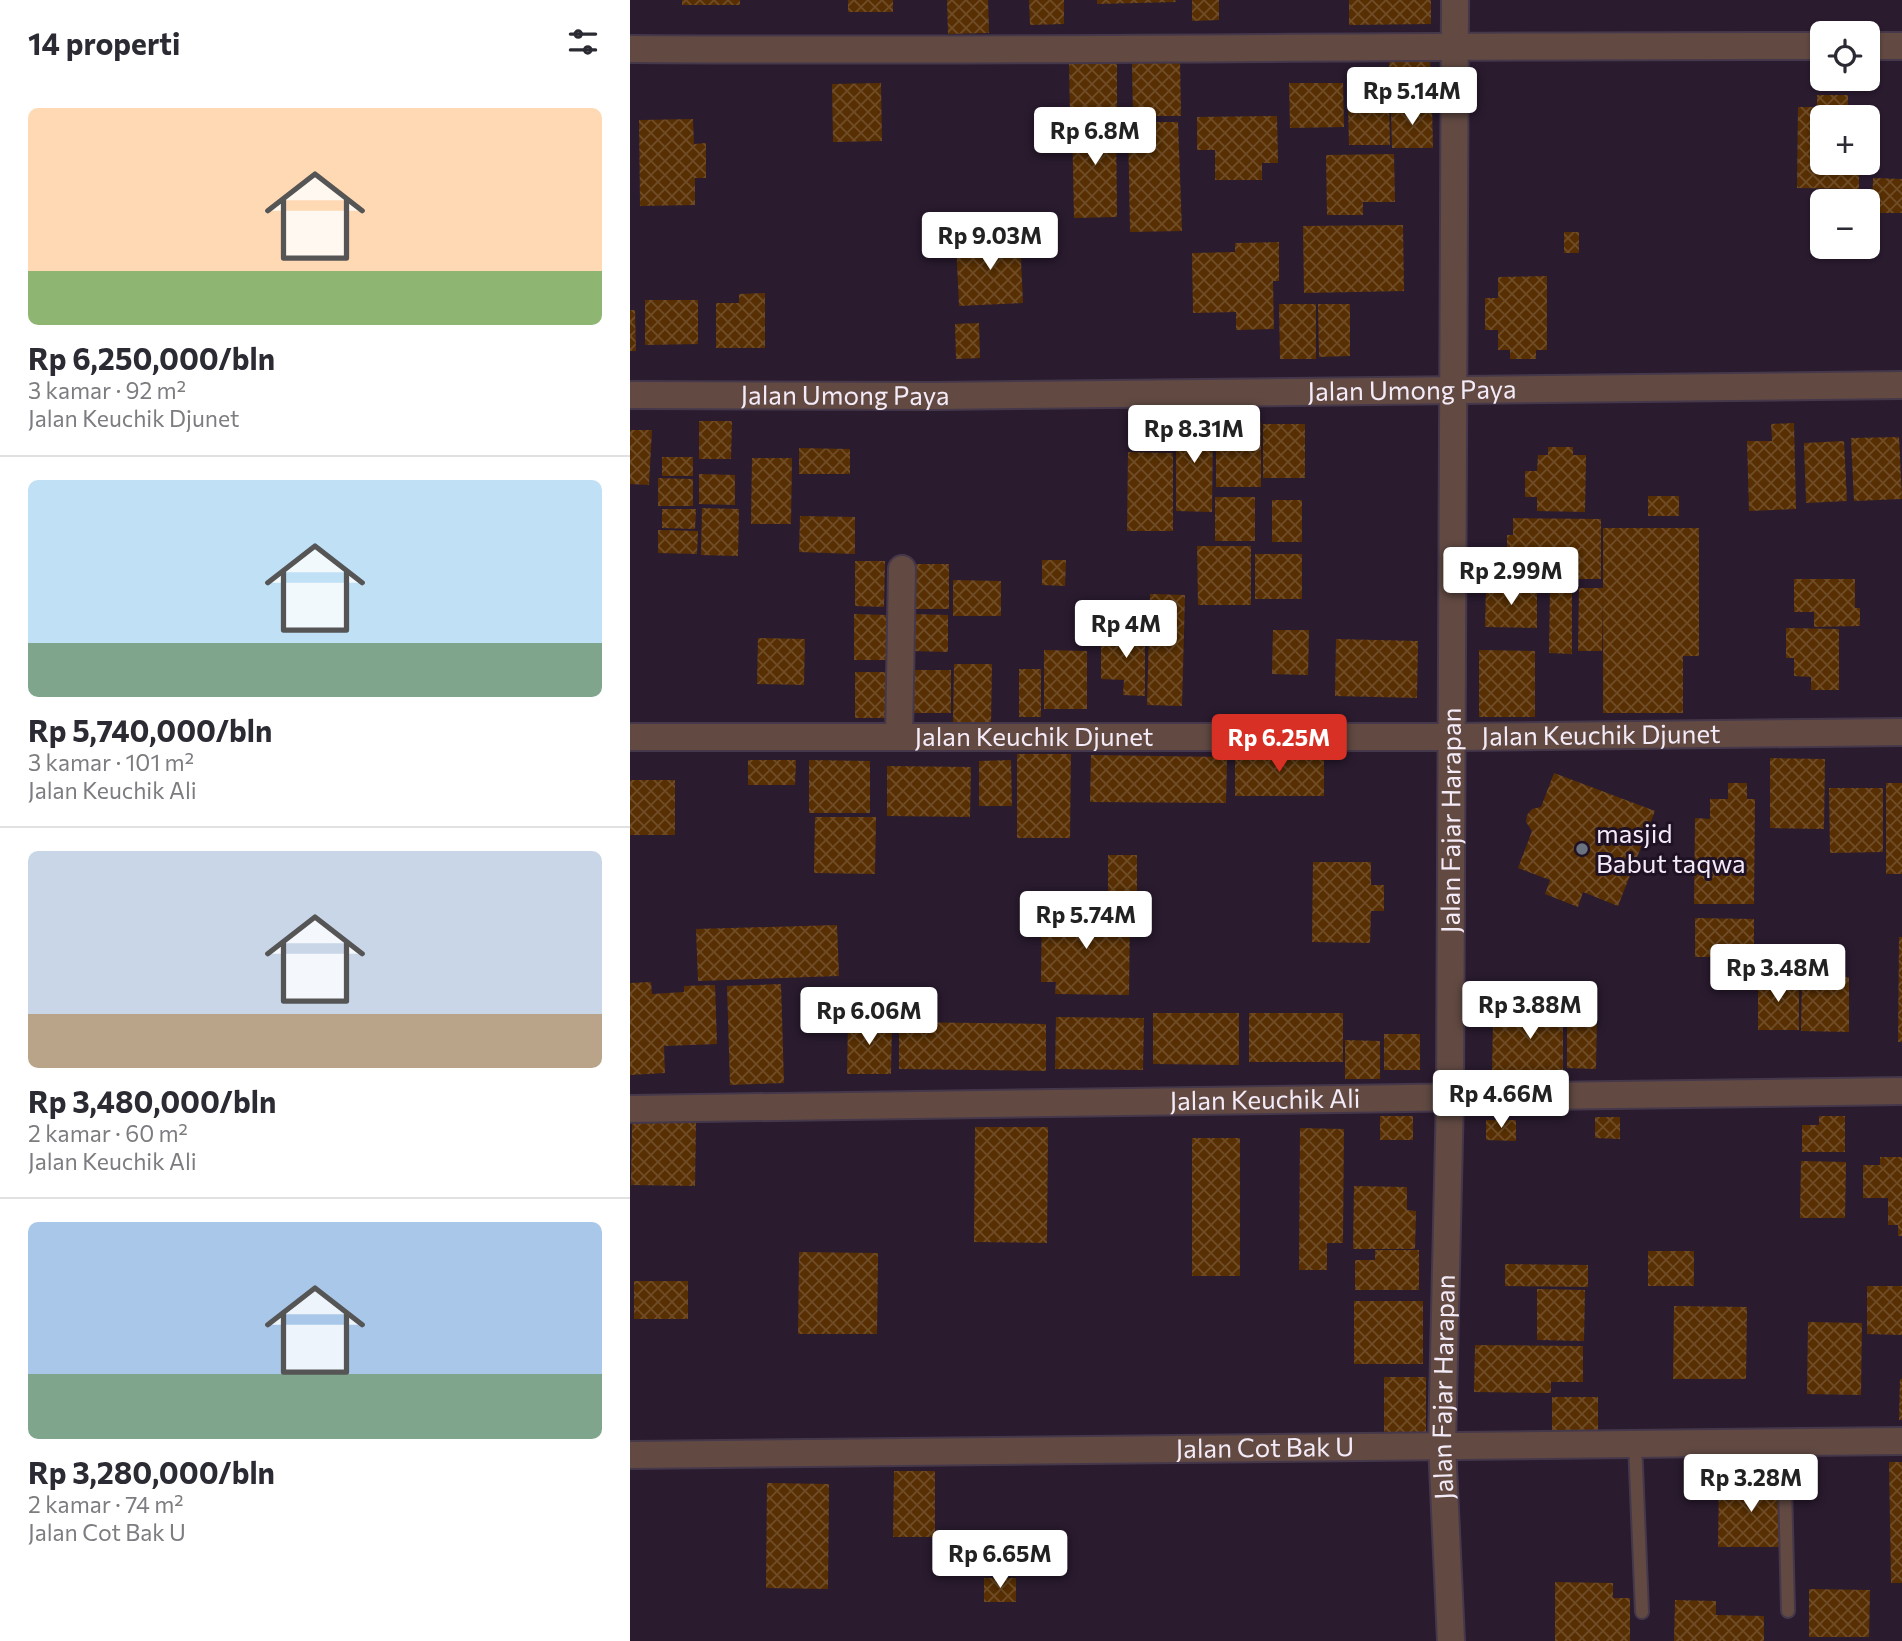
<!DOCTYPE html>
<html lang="id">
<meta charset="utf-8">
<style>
body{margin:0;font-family:Commissioner,sans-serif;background:#f7f7f7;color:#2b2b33;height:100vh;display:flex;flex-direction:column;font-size:26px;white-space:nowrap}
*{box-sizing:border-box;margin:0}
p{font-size:23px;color:#7c7c81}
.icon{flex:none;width:38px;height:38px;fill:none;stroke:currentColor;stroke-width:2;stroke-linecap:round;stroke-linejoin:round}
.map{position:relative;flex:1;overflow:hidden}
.drawer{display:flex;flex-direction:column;background:#fff;width:630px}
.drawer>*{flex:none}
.buttons{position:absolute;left:1180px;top:21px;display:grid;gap:14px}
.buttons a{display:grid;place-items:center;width:70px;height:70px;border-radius:10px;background:#fff;box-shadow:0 2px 5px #0004;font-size:35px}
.price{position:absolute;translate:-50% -60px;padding:0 16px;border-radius:7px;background:#fff;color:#222;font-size:23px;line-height:46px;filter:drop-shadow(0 2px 4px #0008)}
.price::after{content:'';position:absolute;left:50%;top:42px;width:21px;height:16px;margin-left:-10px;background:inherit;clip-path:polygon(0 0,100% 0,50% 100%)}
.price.active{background:#d93025;color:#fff}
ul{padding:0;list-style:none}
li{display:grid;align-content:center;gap:14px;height:371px;padding:0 28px}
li+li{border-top:2px solid #e1e1e2}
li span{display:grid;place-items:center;height:217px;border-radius:10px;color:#555}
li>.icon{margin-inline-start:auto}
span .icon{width:126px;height:126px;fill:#fffc;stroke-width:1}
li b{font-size:30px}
h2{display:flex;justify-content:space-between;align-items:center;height:84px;padding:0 28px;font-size:30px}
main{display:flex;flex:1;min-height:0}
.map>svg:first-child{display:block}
.building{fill:url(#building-cross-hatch)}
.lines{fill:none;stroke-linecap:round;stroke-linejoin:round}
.lane-casing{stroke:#46384b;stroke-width:16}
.street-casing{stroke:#46384b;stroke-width:30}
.lane{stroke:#624a43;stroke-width:12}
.street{stroke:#624a43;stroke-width:26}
.worship-dot{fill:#6b7280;stroke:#201225;stroke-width:2.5}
.labels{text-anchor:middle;stroke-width:6;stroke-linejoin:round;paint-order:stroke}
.street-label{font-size:26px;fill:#f4ebf8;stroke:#201225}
.poi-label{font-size:26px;fill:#f4ebf8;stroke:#201225;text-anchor:start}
</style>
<main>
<section class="drawer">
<h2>14 properti<svg class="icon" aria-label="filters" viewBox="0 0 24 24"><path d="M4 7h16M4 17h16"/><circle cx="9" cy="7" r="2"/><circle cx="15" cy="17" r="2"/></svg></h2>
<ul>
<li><span style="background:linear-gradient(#ffd9b3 75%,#8fb573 0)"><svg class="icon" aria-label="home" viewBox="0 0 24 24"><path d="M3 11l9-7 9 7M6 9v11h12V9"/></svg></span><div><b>Rp 6,250,000/bln</b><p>3 kamar · 92 m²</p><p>Jalan Keuchik Djunet</p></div></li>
<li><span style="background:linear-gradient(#bfe0f5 75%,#7fa58c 0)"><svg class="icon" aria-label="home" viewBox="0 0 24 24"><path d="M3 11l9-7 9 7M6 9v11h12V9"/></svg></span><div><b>Rp 5,740,000/bln</b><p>3 kamar · 101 m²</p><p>Jalan Keuchik Ali</p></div></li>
<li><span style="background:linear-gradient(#c9d6e8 75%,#b9a48a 0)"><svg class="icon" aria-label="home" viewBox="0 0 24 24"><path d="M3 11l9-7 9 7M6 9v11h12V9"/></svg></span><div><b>Rp 3,480,000/bln</b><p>2 kamar · 60 m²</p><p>Jalan Keuchik Ali</p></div></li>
<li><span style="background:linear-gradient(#a9c7e8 70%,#7fa58c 0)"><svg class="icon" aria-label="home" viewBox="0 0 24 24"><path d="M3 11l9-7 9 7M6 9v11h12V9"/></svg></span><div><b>Rp 3,280,000/bln</b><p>2 kamar · 74 m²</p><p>Jalan Cot Bak U</p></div></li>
</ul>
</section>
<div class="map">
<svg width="1272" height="1641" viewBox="0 0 1272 1641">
<defs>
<pattern id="building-cross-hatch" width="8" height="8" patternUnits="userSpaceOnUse" patternTransform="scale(1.75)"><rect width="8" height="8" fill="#572f02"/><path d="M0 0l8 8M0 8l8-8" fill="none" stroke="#704d28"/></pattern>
</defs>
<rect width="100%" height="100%" fill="#2a1b2f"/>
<g class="building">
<rect x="52" y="0" width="58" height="5"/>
<rect x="218" y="0" width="45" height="12"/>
<polygon points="317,0 358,0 359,33 318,34"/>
<polygon points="399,0 434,0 434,24 400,25"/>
<polygon points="467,0 545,0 546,2 467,4"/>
<polygon points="562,0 589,0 589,20 562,21"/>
<polygon points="719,0 801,0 801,24 719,25"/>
<polygon points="759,57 800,57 801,92 760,93"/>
<polygon points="550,60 551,116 503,116 502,61"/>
<polygon points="487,61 487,112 440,113 439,62"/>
<polygon points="251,83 252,141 203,142 202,84"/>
<polygon points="659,83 713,83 714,127 660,128"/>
<polygon points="1187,95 1218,95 1218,107 1230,107 1230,117 1192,117 1192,163 1229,163 1229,189 1167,188 1168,107 1187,107"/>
<polygon points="718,105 759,105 760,145 719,145"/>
<polygon points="802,106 803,148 762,148 761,107"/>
<polygon points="647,116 648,163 632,163 632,180 585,180 585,150 567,150 567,117"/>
<polygon points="486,117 487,217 444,218 442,118"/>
<polygon points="63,119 64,144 76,143 76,178 65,178 65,205 10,206 9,120"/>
<polygon points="498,122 548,122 552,231 500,232"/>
<polygon points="764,154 765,202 733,202 733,215 697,215 696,155"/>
<polygon points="1243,178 1272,179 1272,213 1242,213"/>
<polygon points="773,225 774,291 674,293 673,226"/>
<rect x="934" y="232" width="15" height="21"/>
<polygon points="390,239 393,303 329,306 326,242"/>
<polygon points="649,242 649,281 643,281 644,329 606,330 606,312 563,313 562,253 605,252 605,243"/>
<polygon points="917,276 917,350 906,350 906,359 880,359 880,350 868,350 868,330 855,330 855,298 868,298 868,277"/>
<polygon points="135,293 135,348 86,348 86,303 109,303 109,294"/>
<polygon points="15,300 68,300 68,344 15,345"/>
<polygon points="649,304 686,304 686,359 650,359"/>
<polygon points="688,304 720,304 720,356 689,357"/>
<polygon points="0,310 5,310 6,351 0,351"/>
<polygon points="349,323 350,358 326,359 325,324"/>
<polygon points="546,418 583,418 582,512 546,511"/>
<polygon points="69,421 102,421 101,459 69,459"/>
<rect x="586" y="422" width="45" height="65"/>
<polygon points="1164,423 1166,509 1119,511 1117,441 1142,441 1141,424"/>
<rect x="633" y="424" width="42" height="54"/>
<polygon points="0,430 22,430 19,485 0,484"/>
<polygon points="1269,437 1272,499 1224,501 1221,438"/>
<polygon points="1214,441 1217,501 1176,503 1174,443"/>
<polygon points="918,447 943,447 943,455 956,455 955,512 907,511 907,497 895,497 895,471 907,471 908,455 918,455"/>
<polygon points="169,448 220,449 220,474 169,474"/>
<polygon points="498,452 543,453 543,531 497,531"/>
<rect x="32" y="457" width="31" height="19"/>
<polygon points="122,458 162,458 161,524 121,524"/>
<polygon points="69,474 105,475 105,505 69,504"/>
<polygon points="28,478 63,479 63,506 28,506"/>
<rect x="1018" y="496" width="31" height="20"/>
<rect x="585" y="497" width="40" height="44"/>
<rect x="642" y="500" width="30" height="42"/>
<polygon points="72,508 109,509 108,556 71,555"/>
<polygon points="32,509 66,509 65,529 32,528"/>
<polygon points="170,516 225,517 225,554 169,552"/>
<polygon points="883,518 971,519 971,579 883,579 883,559 877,559 877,535 883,535"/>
<polygon points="973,528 1069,528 1069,656 1053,656 1053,713 973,713 973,595 972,651 948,651 949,588 973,588"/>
<polygon points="28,530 68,531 67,554 28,553"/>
<polygon points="567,546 621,546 621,605 568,605"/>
<rect x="625" y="554" width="47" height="45"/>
<polygon points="412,560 436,560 435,586 412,585"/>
<polygon points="225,561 255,561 254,607 225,606"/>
<rect x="285" y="564" width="34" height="45"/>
<polygon points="1164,579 1225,579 1225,608 1230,608 1230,626 1184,627 1184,612 1164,612"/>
<polygon points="323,580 371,581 371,616 323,616"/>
<polygon points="856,586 907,587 907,628 855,627"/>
<polygon points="920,587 942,587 942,654 919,653"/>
<polygon points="520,594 555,595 552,706 517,705"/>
<polygon points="224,614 256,615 256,660 224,660"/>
<polygon points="281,614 318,615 318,652 281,651"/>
<polygon points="494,624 515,625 515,696 493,695 494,680 471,679 471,642 494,642"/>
<polygon points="1156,628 1209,629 1209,690 1181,690 1181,677 1164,676 1164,658 1156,658"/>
<polygon points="643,630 679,630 678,675 642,674"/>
<polygon points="128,638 175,639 174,685 127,684"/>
<polygon points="706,639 788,641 787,698 705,696"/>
<polygon points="414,650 457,651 457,709 414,709"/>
<polygon points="849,650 905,651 905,717 849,717"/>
<polygon points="324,664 362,664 361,724 323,724"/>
<rect x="389" y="669" width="22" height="48"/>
<rect x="282" y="670" width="39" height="43"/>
<rect x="225" y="672" width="34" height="46"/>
<polygon points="605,752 694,753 694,796 605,796"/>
<polygon points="387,754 441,754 440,838 387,838"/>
<polygon points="461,755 597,757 596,803 460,802"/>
<polygon points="1140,758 1195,759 1194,829 1140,828"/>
<polygon points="118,760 166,760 165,785 118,785"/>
<polygon points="179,760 240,761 240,813 179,813"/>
<polygon points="381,760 382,806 349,806 349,761"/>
<polygon points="257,766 341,767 340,817 257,816"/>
<polygon points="924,773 1025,811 988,906 953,892 948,907 915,894 920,880 888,868 902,831 896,822 897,815 902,809 911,807"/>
<rect x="0" y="780" width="45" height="55"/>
<polygon points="1098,783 1117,783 1117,799 1125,799 1124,904 1064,904 1065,818 1080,819 1080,799 1098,799"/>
<rect x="1256" y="783" width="16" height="91"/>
<polygon points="1199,788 1253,788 1253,852 1200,853"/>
<polygon points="185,817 246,817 245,874 184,873"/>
<polygon points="478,855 507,855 507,897 478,896"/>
<polygon points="683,862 741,862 741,885 754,885 754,911 741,911 740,943 682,942"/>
<polygon points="412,908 500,910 499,995 425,994 426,982 411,982"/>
<polygon points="1065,918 1124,919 1124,957 1065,957"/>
<polygon points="207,925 209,976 68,981 66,929"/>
<polygon points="1269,937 1272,937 1272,1042 1268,1042"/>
<polygon points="1082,958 1126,959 1126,983 1082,982"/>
<polygon points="1172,977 1219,977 1219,1032 1171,1031"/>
<polygon points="1128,978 1169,979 1169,1030 1128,1030"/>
<polygon points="21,982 22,994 54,992 54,986 85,985 87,1044 34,1046 35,1073 0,1075 0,983"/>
<polygon points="151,984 154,1083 100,1085 97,986"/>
<polygon points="885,1003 933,1003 933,1076 862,1075 863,1019 885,1019"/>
<polygon points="523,1013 609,1013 609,1065 523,1064"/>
<rect x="619" y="1013" width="94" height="49"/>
<polygon points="937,1016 967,1016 966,1069 937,1068"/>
<polygon points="426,1017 514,1018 513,1070 425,1069"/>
<polygon points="218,1020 262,1021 261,1074 217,1074"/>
<polygon points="269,1022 416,1024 416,1071 269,1069"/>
<rect x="754" y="1034" width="36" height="36"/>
<polygon points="715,1040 750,1041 750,1079 715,1079"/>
<rect x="750" y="1116" width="33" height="24"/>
<polygon points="1189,1116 1215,1116 1215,1152 1172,1152 1172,1125 1189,1125"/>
<polygon points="965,1117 990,1117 990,1139 965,1138"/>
<polygon points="856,1120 886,1120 886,1141 856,1140"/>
<polygon points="2,1123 66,1123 65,1186 1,1185"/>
<polygon points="345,1127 418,1127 417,1243 344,1242"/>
<polygon points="670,1128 714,1129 713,1243 697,1243 697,1270 669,1270"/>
<rect x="562" y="1138" width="48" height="138"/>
<polygon points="1250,1157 1272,1157 1272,1236 1268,1236 1268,1225 1258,1225 1258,1198 1233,1198 1233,1165 1250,1165"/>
<polygon points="1171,1161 1216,1162 1215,1218 1170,1218"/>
<polygon points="724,1186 777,1187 777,1210 786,1211 785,1249 723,1249"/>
<polygon points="745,1250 789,1250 789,1290 725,1290 725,1260 745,1260"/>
<rect x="1018" y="1251" width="46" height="35"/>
<polygon points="169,1252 248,1253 247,1334 168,1334"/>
<polygon points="875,1264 958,1265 958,1287 875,1286"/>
<rect x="4" y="1281" width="54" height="38"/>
<polygon points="1237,1286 1272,1286 1272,1335 1237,1334"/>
<polygon points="907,1289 955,1290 954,1341 907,1340"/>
<rect x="724" y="1301" width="69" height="63"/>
<polygon points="1044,1306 1117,1307 1116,1379 1043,1379"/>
<polygon points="1178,1322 1232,1323 1231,1395 1177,1394"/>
<polygon points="845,1345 953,1346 953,1382 921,1382 921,1393 844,1392"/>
<rect x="754" y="1377" width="42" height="55"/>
<polygon points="1270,1379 1272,1379 1272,1420 1269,1420"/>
<polygon points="922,1397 968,1397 968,1431 922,1430"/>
<polygon points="1259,1462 1272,1462 1272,1583 1261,1583"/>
<polygon points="264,1471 305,1471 305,1537 263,1537"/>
<polygon points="1089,1481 1153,1481 1152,1547 1088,1547"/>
<polygon points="137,1483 199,1484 198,1589 136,1588"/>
<rect x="354" y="1578" width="32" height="24"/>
<polygon points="925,1582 983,1583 983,1598 1000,1598 1000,1641 925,1641"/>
<polygon points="1179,1589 1240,1590 1239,1637 1179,1637"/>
<polygon points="1045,1600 1086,1601 1086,1615 1134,1616 1134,1641 1044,1641"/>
</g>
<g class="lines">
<g class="lane-casing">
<g id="lane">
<polyline points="1005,1443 1012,1612"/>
<polyline points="1154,1443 1158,1611"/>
</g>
</g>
<g class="street-casing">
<g id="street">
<polyline points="1237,46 1272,46"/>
<path d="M0,49C397,52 794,45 1192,46"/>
<path id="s1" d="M0,395L306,396L1272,385"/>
<polyline points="269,736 272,569"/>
<path id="s2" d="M0,737H821L1272,732"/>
<path id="s3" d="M0,1109L1272,1091"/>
<path id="s4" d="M0,1455L1272,1441"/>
<path id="s5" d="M821,1641L812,1444L820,1095L825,0"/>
</g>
</g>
<use href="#lane" class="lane"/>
<use href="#street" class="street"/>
</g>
<circle class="worship-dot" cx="952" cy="849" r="7"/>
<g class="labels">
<g class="street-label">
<text dy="9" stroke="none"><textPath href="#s1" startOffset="782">Jalan Umong Paya</textPath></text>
<text dy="9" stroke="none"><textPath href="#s1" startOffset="215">Jalan Umong Paya</textPath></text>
<text dy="9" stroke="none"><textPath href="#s2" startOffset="971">Jalan Keuchik Djunet</textPath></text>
<text dy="9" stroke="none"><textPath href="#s2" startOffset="404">Jalan Keuchik Djunet</textPath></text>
<text dy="9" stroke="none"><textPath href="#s5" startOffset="821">Jalan Fajar Harapan</textPath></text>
<text dy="9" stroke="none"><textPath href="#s3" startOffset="635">Jalan Keuchik Ali</textPath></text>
<text dy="9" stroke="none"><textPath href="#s5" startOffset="254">Jalan Fajar Harapan</textPath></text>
<text dy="9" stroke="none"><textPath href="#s4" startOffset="635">Jalan Cot Bak U</textPath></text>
</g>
<g class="poi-label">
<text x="966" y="843">masjid<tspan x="966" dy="30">Babut taqwa</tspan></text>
</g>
</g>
</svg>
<div class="buttons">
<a><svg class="icon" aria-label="locate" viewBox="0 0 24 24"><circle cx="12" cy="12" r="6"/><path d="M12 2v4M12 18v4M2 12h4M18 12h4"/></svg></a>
<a>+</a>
<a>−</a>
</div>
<b class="price" style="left:782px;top:127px">Rp 5.14M</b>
<b class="price" style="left:465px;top:167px">Rp 6.8M</b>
<b class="price" style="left:360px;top:272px">Rp 9.03M</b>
<b class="price" style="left:564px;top:465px">Rp 8.31M</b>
<b class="price" style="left:881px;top:607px">Rp 2.99M</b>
<b class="price" style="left:496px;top:660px">Rp 4M</b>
<b class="price active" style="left:649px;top:774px">Rp 6.25M</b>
<b class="price" style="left:456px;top:951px">Rp 5.74M</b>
<b class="price" style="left:1148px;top:1004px">Rp 3.48M</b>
<b class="price" style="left:900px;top:1041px">Rp 3.88M</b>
<b class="price" style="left:239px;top:1047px">Rp 6.06M</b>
<b class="price" style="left:871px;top:1130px">Rp 4.66M</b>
<b class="price" style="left:1121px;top:1514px">Rp 3.28M</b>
<b class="price" style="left:370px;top:1590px">Rp 6.65M</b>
</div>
</main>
